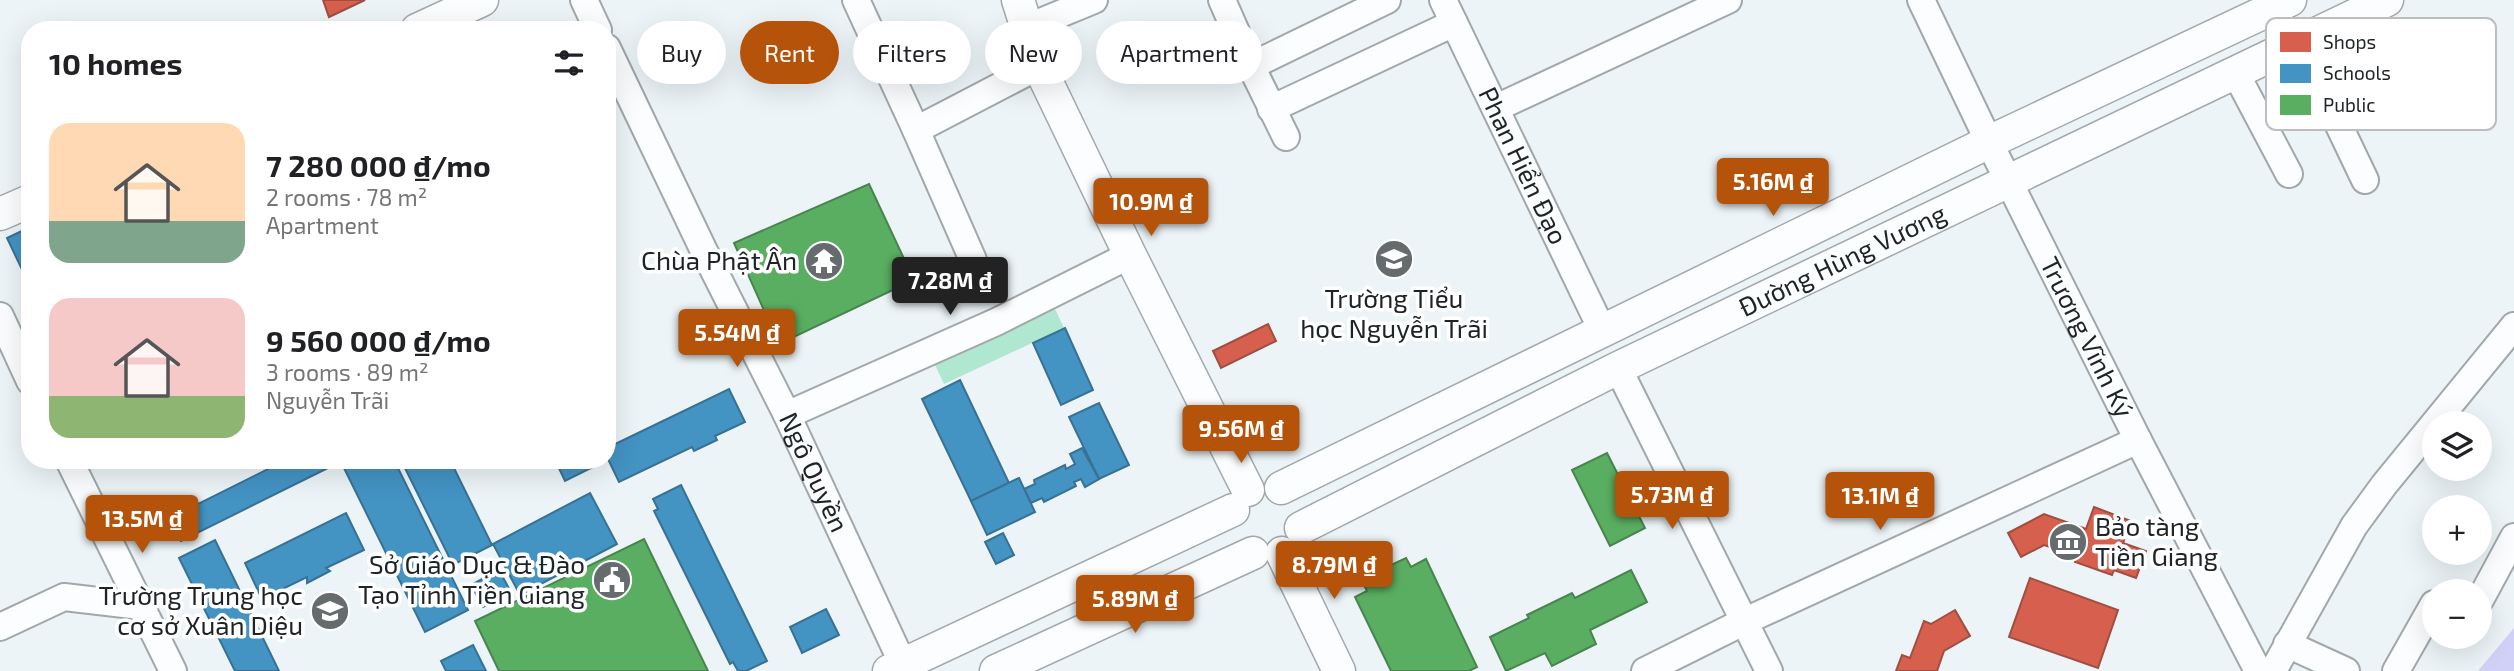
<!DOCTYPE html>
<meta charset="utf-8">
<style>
body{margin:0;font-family:"Exo 2",sans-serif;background:#f6f6f6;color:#202124;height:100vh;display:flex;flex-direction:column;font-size:26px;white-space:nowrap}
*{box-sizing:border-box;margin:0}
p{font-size:23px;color:#757577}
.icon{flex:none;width:38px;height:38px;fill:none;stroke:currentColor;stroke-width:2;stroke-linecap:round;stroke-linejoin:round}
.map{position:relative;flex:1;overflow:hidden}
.sheet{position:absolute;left:21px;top:21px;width:595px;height:448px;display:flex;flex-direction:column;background:#fff;border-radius:28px;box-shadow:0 7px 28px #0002}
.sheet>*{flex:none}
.guide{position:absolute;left:637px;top:21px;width:665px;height:63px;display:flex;gap:14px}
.controls{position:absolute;left:2422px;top:411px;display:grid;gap:14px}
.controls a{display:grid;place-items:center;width:70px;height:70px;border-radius:50%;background:#fff;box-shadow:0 7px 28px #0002;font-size:35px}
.price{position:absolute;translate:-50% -60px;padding:0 16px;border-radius:7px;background:#b45309;color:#fff;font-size:23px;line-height:46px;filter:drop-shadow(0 2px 4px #0008)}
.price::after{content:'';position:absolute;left:50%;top:42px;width:21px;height:16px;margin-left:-10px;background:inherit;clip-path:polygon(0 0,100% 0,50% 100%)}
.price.active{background:#222;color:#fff}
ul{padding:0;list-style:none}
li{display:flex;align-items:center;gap:21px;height:175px;padding:0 28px}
li span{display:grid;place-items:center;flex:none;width:196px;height:140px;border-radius:21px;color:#555}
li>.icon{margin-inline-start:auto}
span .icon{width:84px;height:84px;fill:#fffc;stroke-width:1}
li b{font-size:30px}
h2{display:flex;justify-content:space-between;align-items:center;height:84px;padding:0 28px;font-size:30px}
.tag{padding:0 24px;border-radius:32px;background:#fff;box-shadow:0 7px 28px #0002;font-size:24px;line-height:63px}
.tag.active{background:#b45309;color:#fff}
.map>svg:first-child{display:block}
.green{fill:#b0e7d0}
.water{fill:#d1d0f6}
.shops{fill:#d6604d;stroke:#9f4e41;stroke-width:2}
.schools{fill:#4393c3;stroke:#387194;stroke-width:2}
.public{fill:#5aae61;stroke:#48844f;stroke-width:2}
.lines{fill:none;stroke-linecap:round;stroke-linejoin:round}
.minor-casing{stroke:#a1a8aa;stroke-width:30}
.major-casing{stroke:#a1a8aa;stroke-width:35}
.minor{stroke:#fcfdfe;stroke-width:26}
.major{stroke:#fcfdfe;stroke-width:32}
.labels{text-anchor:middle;stroke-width:7;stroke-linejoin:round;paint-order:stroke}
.street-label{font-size:26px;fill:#1e2325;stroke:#fff}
.poi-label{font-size:26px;fill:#1e2325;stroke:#fff;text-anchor:end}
.key{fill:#fff;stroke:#bcbdbe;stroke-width:2}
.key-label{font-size:19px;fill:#1e2325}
</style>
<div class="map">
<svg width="2514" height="671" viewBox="0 0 2514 671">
<rect width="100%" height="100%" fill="#ecf4f7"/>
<polygon class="green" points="1047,292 1064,328 944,384 927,348"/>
<polygon class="water" points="2514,628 2514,671 2478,671"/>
<g class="shops">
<polygon points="323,0 365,0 329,17"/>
<polygon points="1268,324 1276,341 1221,368 1213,351"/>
<polygon points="2094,507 2131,521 2123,543 2146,551 2136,578 2114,570 2112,575 2075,562 2077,556 2044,545 2021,557 2008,533 2044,514 2086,529"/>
<polygon points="2030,578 2118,610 2098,668 2009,637"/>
<polygon points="1955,610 1970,636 1944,651 1937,671 1896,671 1902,655 1910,658 1924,621 1931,624"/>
</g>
<g class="schools">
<polygon points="30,227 30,278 27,280 7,238"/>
<polygon points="1065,328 1093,390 1061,405 1033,343"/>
<polygon points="960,380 1009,483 971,501 922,399"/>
<polygon points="729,389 745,422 715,436 717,440 694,451 692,447 619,482 607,457 607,448"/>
<polygon points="1099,403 1129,465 1099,479 1069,417"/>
<polygon points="1082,448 1099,479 1085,487 1081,479 1074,482 1076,486 1044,502 1042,498 1031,503 1024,489 1035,484 1034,480 1065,465 1066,469 1075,464 1070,454"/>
<polygon points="286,460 340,462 181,541 170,518"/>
<polygon points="340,460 394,460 468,610 425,632"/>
<polygon points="401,460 450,460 492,545 453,565"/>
<polygon points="555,460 595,460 597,465 565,481"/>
<polygon points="1019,478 1035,512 987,535 971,501"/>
<polygon points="681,485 767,661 746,671 738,671 733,662 730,664 654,511 658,509 653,499"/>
<polygon points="590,493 617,544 520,595 493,544"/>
<polygon points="346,513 364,550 326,568 330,571 307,583 307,577 262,599 245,563"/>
<polygon points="1003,533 1014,555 996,564 985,542"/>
<polygon points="215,540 279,671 235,671 179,558"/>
<polygon points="499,570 513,596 497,604 495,601 483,607 471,585"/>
<polygon points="826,609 839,635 802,653 790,627"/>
<polygon points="473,645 486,671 446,671 441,661"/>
</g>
<g class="public">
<polygon points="869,184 914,280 779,344 734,243"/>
<polygon points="1607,453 1645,528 1610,546 1572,470"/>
<polygon points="644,539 708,671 499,671 475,621"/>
<polygon points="1406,558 1411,567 1426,559 1477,667 1469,671 1391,671 1355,597 1367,591 1361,579"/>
<polygon points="1631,570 1647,602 1590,630 1596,644 1552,666 1545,653 1506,671 1490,637 1529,618 1527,615 1572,593 1575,598"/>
</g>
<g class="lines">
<g class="minor-casing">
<g id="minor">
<polyline points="584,0 598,30"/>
<polyline points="856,0 916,130"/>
<polyline points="1222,0 1251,66 1387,0"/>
<path id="s1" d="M1443,0L1602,330"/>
<path id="s2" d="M1921,0L1989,142L2138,440L2258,671"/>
<polyline points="1026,28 1094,0"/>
<polyline points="2299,42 2365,180"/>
<path id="s3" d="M607,48L704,251L787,415L906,671"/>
<polyline points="1251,66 1286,137"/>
<polyline points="2235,72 2289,174"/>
<polyline points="1496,108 1728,0"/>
<polyline points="1271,109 1454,23"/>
<polyline points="973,260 916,130 1039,66"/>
<polyline points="0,316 30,381"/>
<polyline points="1618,368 1769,671"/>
<polyline points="787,415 996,322 1130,255"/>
<polyline points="69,460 173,671"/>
<polyline points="2480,600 2514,537"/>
<polyline points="0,627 64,597 141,606"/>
<polyline points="2287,644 2346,671"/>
<polyline points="1645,671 1743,622 2138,440"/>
<polyline points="2273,671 2354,526 2384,485 2514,326"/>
<polyline points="2396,671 2434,604"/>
</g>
</g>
<g class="major-casing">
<g id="major">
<polyline points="1018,0 1039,66 1130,255 1248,490"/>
<polyline points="417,30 482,0"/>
<polyline points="0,214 30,201"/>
<polyline points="1281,488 1989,142 2290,0"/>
<path id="s4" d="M1301,528L1618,368L2387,0"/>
<polyline points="1282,553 1339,671"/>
<polyline points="889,671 1233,510"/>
<polyline points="996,671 1253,553"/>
</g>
</g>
<use href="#minor" class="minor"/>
<use href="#major" class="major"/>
</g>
<defs>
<g id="school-disc" transform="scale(2.0125)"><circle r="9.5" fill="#666c6e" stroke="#fff"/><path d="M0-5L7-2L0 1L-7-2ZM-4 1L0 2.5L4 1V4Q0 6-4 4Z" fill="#fff"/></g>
<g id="temple-disc" transform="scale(2.0125)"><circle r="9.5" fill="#666c6e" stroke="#fff"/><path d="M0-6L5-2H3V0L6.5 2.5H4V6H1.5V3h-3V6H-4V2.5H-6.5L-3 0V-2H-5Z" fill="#fff"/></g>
<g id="museum-disc" transform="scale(2.0125)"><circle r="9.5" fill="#666c6e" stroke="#fff"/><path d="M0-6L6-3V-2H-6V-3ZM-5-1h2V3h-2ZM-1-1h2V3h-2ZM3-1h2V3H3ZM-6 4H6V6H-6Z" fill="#fff"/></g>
<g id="civic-disc" transform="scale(2.0125)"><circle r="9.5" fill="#666c6e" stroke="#fff"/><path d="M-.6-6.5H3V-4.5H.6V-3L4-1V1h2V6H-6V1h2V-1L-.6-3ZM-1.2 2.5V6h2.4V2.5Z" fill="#fff"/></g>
</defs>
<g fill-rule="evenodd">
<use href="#school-disc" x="1394" y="259"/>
<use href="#temple-disc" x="824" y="261"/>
<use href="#museum-disc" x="2068" y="542"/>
<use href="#civic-disc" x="612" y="580"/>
<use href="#school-disc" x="330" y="611"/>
</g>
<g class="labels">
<g class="street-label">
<text dy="9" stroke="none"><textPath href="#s1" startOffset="184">Phan Hiển Đạo</textPath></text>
<text dy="9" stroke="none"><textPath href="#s4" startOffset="604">Đường Hùng Vương</textPath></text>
<text dy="9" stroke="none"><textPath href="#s2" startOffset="376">Trương Vĩnh Ký</textPath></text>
<text dy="9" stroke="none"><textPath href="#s3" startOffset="472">Ngô Quyền</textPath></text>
</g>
<g class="poi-label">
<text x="797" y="270">Chùa Phật Ân</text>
<text x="1394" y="308" text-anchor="middle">Trường Tiểu<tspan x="1394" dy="30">học Nguyễn Trãi</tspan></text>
<text x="2095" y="536" text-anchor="start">Bảo tàng<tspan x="2095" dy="30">Tiền Giang</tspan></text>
<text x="585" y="574">Sở Giáo Dục &amp; Đào<tspan x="585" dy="30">Tạo Tỉnh Tiền Giang</tspan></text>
<text x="303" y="605">Trường Trung học<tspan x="303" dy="30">cơ sở Xuân Diệu</tspan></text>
</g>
</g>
<rect x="2266" y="18" width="230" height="112" rx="10" class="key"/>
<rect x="2280" y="32" width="31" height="20" fill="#d6604d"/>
<rect x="2280" y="64" width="31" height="19" fill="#4393c3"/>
<rect x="2280" y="95" width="31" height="20" fill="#5aae61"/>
<g class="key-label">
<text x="2323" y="49">Shops</text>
<text x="2323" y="80">Schools</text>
<text x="2323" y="112">Public</text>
</g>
</svg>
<div class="controls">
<a><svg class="icon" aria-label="layers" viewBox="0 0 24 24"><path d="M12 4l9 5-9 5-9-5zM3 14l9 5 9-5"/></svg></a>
<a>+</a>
<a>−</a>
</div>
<b class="price" style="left:1773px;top:218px">5.16M ₫</b>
<b class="price" style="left:1151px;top:238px">10.9M ₫</b>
<b class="price active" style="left:950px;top:317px">7.28M ₫</b>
<b class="price" style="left:737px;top:369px">5.54M ₫</b>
<b class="price" style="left:1241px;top:465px">9.56M ₫</b>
<b class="price" style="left:1672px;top:531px">5.73M ₫</b>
<b class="price" style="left:1880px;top:532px">13.1M ₫</b>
<b class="price" style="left:142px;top:555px">13.5M ₫</b>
<b class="price" style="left:1334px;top:601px">8.79M ₫</b>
<b class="price" style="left:1135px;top:635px">5.89M ₫</b>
<div class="guide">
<a class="tag">Buy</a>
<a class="tag active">Rent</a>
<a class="tag">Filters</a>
<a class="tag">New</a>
<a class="tag">Apartment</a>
</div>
<section class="sheet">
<h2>10 homes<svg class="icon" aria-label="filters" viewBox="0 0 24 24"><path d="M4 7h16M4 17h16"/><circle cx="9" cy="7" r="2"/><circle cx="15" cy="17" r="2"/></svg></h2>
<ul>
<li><span style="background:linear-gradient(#ffd9b3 70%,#7fa58c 0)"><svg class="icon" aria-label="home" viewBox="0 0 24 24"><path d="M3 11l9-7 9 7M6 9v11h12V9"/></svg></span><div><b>7 280 000 ₫/mo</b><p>2 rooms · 78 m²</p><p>Apartment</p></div></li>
<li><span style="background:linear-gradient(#f6c9c9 70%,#8fb573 0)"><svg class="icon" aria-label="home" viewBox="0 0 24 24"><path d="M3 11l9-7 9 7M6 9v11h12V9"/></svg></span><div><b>9 560 000 ₫/mo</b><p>3 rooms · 89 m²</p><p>Nguyễn Trãi</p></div></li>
</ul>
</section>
</div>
